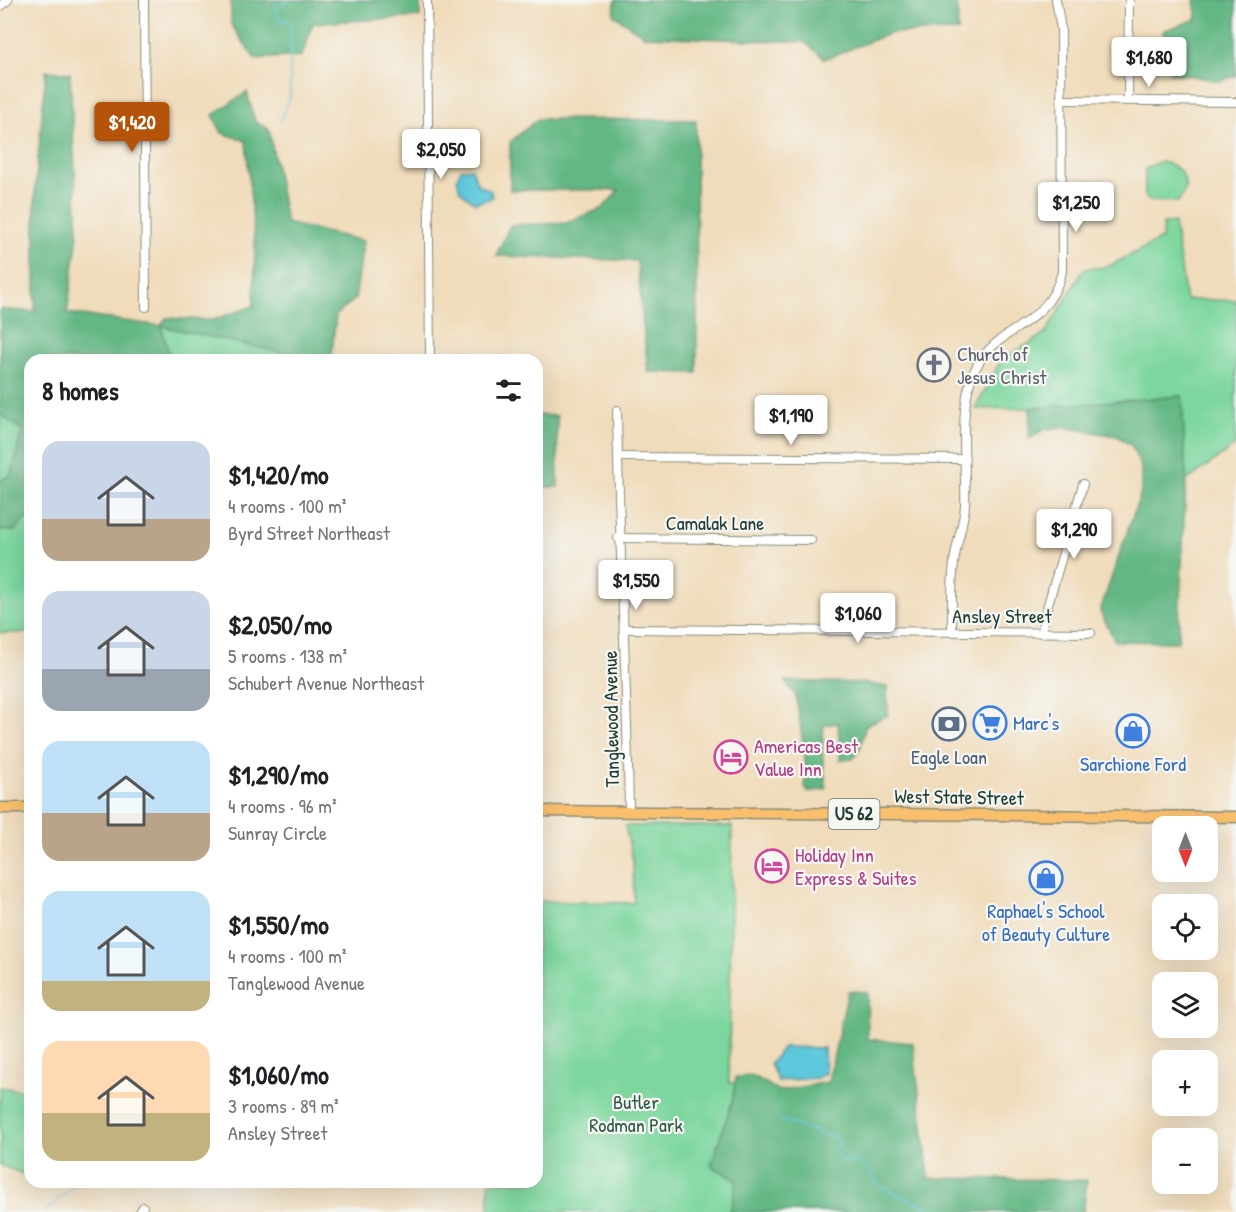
<!DOCTYPE html>
<meta charset="utf-8">
<style>
body{margin:0;font-family:"Patrick Hand",sans-serif;background:#f6f6f6;color:#202124;height:100vh;display:flex;flex-direction:column;font-size:22px;white-space:nowrap}
*{box-sizing:border-box;margin:0}
p{font-size:20px;color:#757577}
.icon{flex:none;width:33px;height:33px;fill:none;stroke:currentColor;stroke-width:2;stroke-linecap:round;stroke-linejoin:round}
.map{position:relative;flex:1;overflow:hidden}
.side{position:absolute;left:24px;top:354px;width:519px;height:834px;display:flex;flex-direction:column;background:#fff;border-radius:18px;box-shadow:0 6px 24px #0002}
.side>*{flex:none}
.needle{width:39px;rotate:180deg}
.controls{position:absolute;left:1152px;top:816px;display:grid;gap:12px}
.controls a{display:grid;place-items:center;width:66px;height:66px;border-radius:12px;background:#fff;box-shadow:0 6px 24px #0002;font-size:30px}
.price{position:absolute;translate:-50% -51px;padding:0 14px;border-radius:6px;background:#fff;color:#222;font-size:20px;line-height:39px;filter:drop-shadow(0 2px 3px #0008)}
.price::after{content:'';position:absolute;left:50%;top:36px;width:18px;height:14px;margin-left:-9px;background:inherit;clip-path:polygon(0 0,100% 0,50% 100%)}
.price.selected{background:#b45309;color:#fff}
ul{padding:0;list-style:none}
li{display:flex;align-items:center;gap:18px;height:150px;padding:0 18px}
li span{display:grid;place-items:center;flex:none;width:168px;height:120px;border-radius:18px;color:#555}
li>.icon{margin-inline-start:auto}
span .icon{width:72px;height:72px;fill:#fffc;stroke-width:1}
li b{font-size:26px}
h2{display:flex;justify-content:space-between;align-items:center;height:72px;padding:0 18px;font-size:26px}
.map>svg:first-child{display:block}
.green{fill:#7bd69d;stroke:#4d8a68;stroke-width:1.5}
.forest{fill:#64b784;stroke:#427a5c;stroke-width:1.5}
.water{fill:#5fc7db;stroke:#3f8288;stroke-width:1.5}
.lines{fill:none;stroke-linecap:round;stroke-linejoin:round}
.stream{stroke:#5fc7db;stroke-width:1.5}
.minor-casing{stroke:#888c78;stroke-width:10}
.highway-casing{stroke:#888c78;stroke-width:13}
.minor{stroke:#fff;stroke-width:8}
.highway{stroke:#f9bf6d;stroke-width:10}
.labels{text-anchor:middle;stroke-width:4.5;stroke-linejoin:round;paint-order:stroke}
.shield{fill:#f6f6f2;stroke:#60746d;stroke-width:1.5}
.shield-label{font-size:18px;font-weight:bold;fill:#1f3d34}
.worship-label{font-size:20px;fill:#5b616d;stroke:#f6f6f2;text-anchor:start}
.street-label{font-size:20px;fill:#1f3d34;stroke:#f6f6f2}
.shop-label{font-size:20px;fill:#366cbe;stroke:#f6f6f2}
.hotel-label{font-size:20px;fill:#b23c85;stroke:#f6f6f2;text-anchor:start}
.service-label{font-size:20px;fill:#4e5e75;stroke:#f6f6f2}
.park-label{font-size:20px;fill:#315c49;stroke:#f6f6f2}
</style>
<div class="map">
<svg width="1236" height="1212" viewBox="0 0 1236 1212">
<rect width="100%" height="100%" fill="#f6f6f2"/>
<filter id="ink" filterUnits="userSpaceOnUse"><feTurbulence type="fractalNoise" baseFrequency=".0167" numOctaves="2"/><feDisplacementMap in="SourceGraphic" scale="12" xChannelSelector="R" yChannelSelector="G"/><feConvolveMatrix kernelMatrix="1 2 1 2 8 2 1 2 1" color-interpolation-filters="sRGB"/></filter>
<filter id="wash" filterUnits="userSpaceOnUse"><feTurbulence type="fractalNoise" baseFrequency=".008" numOctaves="4" result="noise"/><feDisplacementMap in="SourceGraphic" scale="24" xChannelSelector="R" yChannelSelector="G"/><feGaussianBlur stdDeviation="1.35" result="paint"/><feColorMatrix in="noise" values="0 0 0 0 0 0 0 0 0 0 0 0 0 0 0 0 0 1.4 0 .05"/><feComposite in="paint" operator="in"/></filter>
<g filter="url(#wash)">
<rect width="100%" height="100%" fill="#f0dcbb"/>
<g class="green">
<path d="M1159,162C1181,164 1194,182 1178,202L1150,201L1145,196V169Z"/>
<polygon points="1174,223 1186,300 1236,300 1236,445 1186,481 1182,396 1030,408 975,409 1001,360 1045,334 1084,269 1107,267 1162,239 1163,224"/>
<polygon points="161,326 259,329 289,356 324,360 167,360 169,355"/>
<polygon points="0,414 23,430 12,474 0,481"/>
<polygon points="30,515 30,633 0,633 0,530 14,531"/>
<polygon points="625,826 732,826 729,1083 761,1083 912,1212 489,1212 489,1182 537,1182 537,901 634,903 633,861"/>
<polygon points="0,1087 30,1092 30,1166 23,1174 0,1165"/>
</g>
<g class="forest">
<polygon points="231,0 420,0 420,17 313,23 302,56 255,59 231,24"/>
<polygon points="615,0 957,0 958,31 891,33 825,59 804,42 645,36 614,15"/>
<polygon points="1194,0 1236,0 1236,76 1219,81 1170,72 1163,31 1197,19"/>
<polygon points="46,71 70,73 78,234 67,313 161,326 166,318 212,320 254,306 255,247 246,141 222,133 213,115 247,92 255,122 269,129 286,223 364,241 355,299 336,315 331,360 315,360 161,326 169,355 167,360 30,360 30,515 14,531 0,530 0,481 12,474 22,430 0,414 0,309 35,312 35,191"/>
<polygon points="538,119 696,120 697,373 648,372 637,261 496,256 510,225 566,223 603,208 619,190 510,190 510,142"/>
<polygon points="1182,396 1186,481 1178,642 1115,641 1100,611 1141,492 1141,467 1131,445 1117,436 1061,427 1043,430 1029,438 1030,408"/>
<polygon points="537,415 557,416 558,487 537,487"/>
<polygon points="785,681 866,683 887,687 888,715 866,725 860,749 853,759 840,760 838,723 824,725 822,750 826,789 808,792 805,787 805,758 796,696"/>
<polygon points="848,991 867,992 868,1039 913,1043 929,1178 1087,1180 1083,1212 730,1212 737,1181 711,1165 732,1102 736,1077 753,1076 779,1091 828,1082"/>
</g>
<g class="water">
<polygon points="472,168 477,184 491,191 492,198 475,203 460,191 457,178 461,169"/>
<polygon points="783,1047 824,1048 825,1073 817,1078 778,1081 770,1064"/>
</g>
<g class="lines">
<g class="stream">
<polyline points="280,122 290,97 291,26 287,19 280,22 276,8 288,0"/>
<polyline points="780,1120 838,1139 838,1159 865,1165 879,1186 937,1212"/>
<polyline points="44,1212 79,1182"/>
</g>
</g>
</g>
<g filter="url(#ink)">
<g class="lines">
<g class="minor-casing">
<g id="minor">
<polyline points="144,0 146,307"/>
<polyline points="427,0 430,360"/>
<polyline points="0,6 8,0"/>
<polyline points="1062,100 1236,102"/>
<polyline points="1128,101 1129,0"/>
<path d="M617,410C619,544 627,678 629,812"/>
<polyline points="618,457 965,459"/>
<polyline points="618,538 811,540"/>
<polyline points="625,629 1091,633"/>
<path d="M952,632C952,609 951,586 954,563C956,543 964,524 965,505C967,463 956,400 978,364C1002,324 1047,328 1062,272L1061,29L1056,0"/>
<polyline points="1042,633 1044,618 1083,484"/>
<polyline points="140,1212 143,1207"/>
</g>
</g>
<g class="highway-casing">
<g id="highway">
<polyline points="0,808 30,808"/>
<polyline points="537,811 1236,817"/>
</g>
</g>
<use href="#minor" class="minor"/>
<use href="#highway" class="highway"/>
</g>
</g>
<defs>
<g id="church-ring" transform="scale(1.725)"><circle r="9.5" fill="#f6f6f2" stroke="#6b7280" stroke-width="1.5"/><path d="M-1.2-6h2.4v3.5h3.3v2.4h-3.3V6h-2.4V-.1h-3.3v-2.4h3.3Z" fill="#6b7280"/></g>
<g id="supermarket-ring" transform="scale(1.725)"><circle r="9.5" fill="#f6f6f2" stroke="#3f7fe0" stroke-width="1.5"/><path d="M-6-5.5h2.5l.6 2H6L4.5 2H-2.5L-4.4-4H-6ZM-1.5 3.2a1.3 1.3 0 1 0 .1 0ZM3 3.2a1.3 1.3 0 1 0 .1 0Z" fill="#3f7fe0"/></g>
<g id="bank-ring" transform="scale(1.725)"><circle r="9.5" fill="#f6f6f2" stroke="#5c6f8a" stroke-width="1.5"/><path d="M-6-4H6V4H-6ZM0-2.3a2.3 2.3 0 1 0 0 4.6a2.3 2.3 0 1 0 0-4.6Z" fill="#5c6f8a"/></g>
<g id="shop-ring" transform="scale(1.725)"><circle r="9.5" fill="#f6f6f2" stroke="#3f7fe0" stroke-width="1.5"/><path d="M-5-2.5h2.3a2.7 3.5 0 0 1 5.4 0H5L5.5 6h-11ZM-1.5-2.5h3a1.5 2.3 0 0 0-3 0Z" fill="#3f7fe0"/></g>
<g id="hotel-ring" transform="scale(1.725)"><circle r="9.5" fill="#f6f6f2" stroke="#d1479c" stroke-width="1.5"/><path d="M-6-4.5h1.5V1H6V5H4.5V3h-9V5H-6ZM-4 0a1.8 1.8 0 1 1 3.6 0ZM.5 0V-2.5h3Q6-2.5 6 0Z" fill="#d1479c"/></g>
</defs>
<g fill-rule="evenodd">
<use href="#church-ring" x="934" y="365"/>
<use href="#supermarket-ring" x="990" y="723"/>
<use href="#bank-ring" x="949" y="724"/>
<use href="#shop-ring" x="1133" y="731"/>
<use href="#hotel-ring" x="731" y="757"/>
<use href="#hotel-ring" x="772" y="866"/>
<use href="#shop-ring" x="1046" y="878"/>
</g>
<g class="labels">
<rect class="shield" x="828.5" y="799" width="51" height="30" rx="4.5"/>
<g class="shield-label">
<text x="854" y="820">US 62</text>
</g>
<g class="worship-label">
<text x="957" y="361">Church of<tspan x="957" dy="23">Jesus Christ</tspan></text>
</g>
<g class="street-label">
<text x="715" y="530">Camalak Lane</text>
<text x="1002" y="623">Ansley Street</text>
<text transform="translate(611 719) rotate(-91)" y="7">Tanglewood Avenue</text>
<text transform="translate(959 797) rotate(1)" y="7">West State Street</text>
</g>
<g class="shop-label">
<text x="1013" y="730" text-anchor="start">Marc's</text>
<text x="1133" y="771">Sarchione Ford</text>
<text x="1046" y="918">Raphael's School<tspan x="1046" dy="23">of Beauty Culture</tspan></text>
</g>
<g class="hotel-label">
<text x="754" y="753">Americas Best<tspan x="754" dy="23">Value Inn</tspan></text>
<text x="795" y="862">Holiday Inn<tspan x="795" dy="23">Express &amp; Suites</tspan></text>
</g>
<g class="service-label">
<text x="949" y="764">Eagle Loan</text>
</g>
<g class="park-label">
<text x="636" y="1109">Butler<tspan x="636" dy="23">Rodman Park</tspan></text>
</g>
</g>
</svg>
<div class="controls">
<a><svg class="needle" viewBox="-14 -14 28 28"><path d="M0-13l5 13h-10z" fill="#e53935"/><path d="M0 13l5-13h-10z" fill="#757577"/></svg></a>
<a><svg class="icon" aria-label="locate" viewBox="0 0 24 24"><circle cx="12" cy="12" r="6"/><path d="M12 2v4M12 18v4M2 12h4M18 12h4"/></svg></a>
<a><svg class="icon" aria-label="layers" viewBox="0 0 24 24"><path d="M12 4l9 5-9 5-9-5zM3 14l9 5 9-5"/></svg></a>
<a>+</a>
<a>−</a>
</div>
<b class="price" style="left:1149px;top:88px">$1,680</b>
<b class="price selected" style="left:132px;top:153px">$1,420</b>
<b class="price" style="left:441px;top:180px">$2,050</b>
<b class="price" style="left:1076px;top:233px">$1,250</b>
<b class="price" style="left:791px;top:446px">$1,190</b>
<b class="price" style="left:1074px;top:560px">$1,290</b>
<b class="price" style="left:636px;top:611px">$1,550</b>
<b class="price" style="left:858px;top:644px">$1,060</b>
<section class="side">
<h2>8 homes<svg class="icon" aria-label="filters" viewBox="0 0 24 24"><path d="M4 7h16M4 17h16"/><circle cx="9" cy="7" r="2"/><circle cx="15" cy="17" r="2"/></svg></h2>
<ul>
<li><span style="background:linear-gradient(#c9d6e8 65%,#b9a48a 0)"><svg class="icon" aria-label="home" viewBox="0 0 24 24"><path d="M3 11l9-7 9 7M6 9v11h12V9"/></svg></span><div><b>$1,420/mo</b><p>4 rooms · 100 m²</p><p>Byrd Street Northeast</p></div></li>
<li><span style="background:linear-gradient(#c9d6e8 65%,#9aa5b1 0)"><svg class="icon" aria-label="home" viewBox="0 0 24 24"><path d="M3 11l9-7 9 7M6 9v11h12V9"/></svg></span><div><b>$2,050/mo</b><p>5 rooms · 138 m²</p><p>Schubert Avenue Northeast</p></div></li>
<li><span style="background:linear-gradient(#bfe0f5 60%,#b9a48a 0)"><svg class="icon" aria-label="home" viewBox="0 0 24 24"><path d="M3 11l9-7 9 7M6 9v11h12V9"/></svg></span><div><b>$1,290/mo</b><p>4 rooms · 96 m²</p><p>Sunray Circle</p></div></li>
<li><span style="background:linear-gradient(#bfe0f5 75%,#c2b280 0)"><svg class="icon" aria-label="home" viewBox="0 0 24 24"><path d="M3 11l9-7 9 7M6 9v11h12V9"/></svg></span><div><b>$1,550/mo</b><p>4 rooms · 100 m²</p><p>Tanglewood Avenue</p></div></li>
<li><span style="background:linear-gradient(#ffd9b3 60%,#c2b280 0)"><svg class="icon" aria-label="home" viewBox="0 0 24 24"><path d="M3 11l9-7 9 7M6 9v11h12V9"/></svg></span><div><b>$1,060/mo</b><p>3 rooms · 89 m²</p><p>Ansley Street</p></div></li>
</ul>
</section>
</div>
